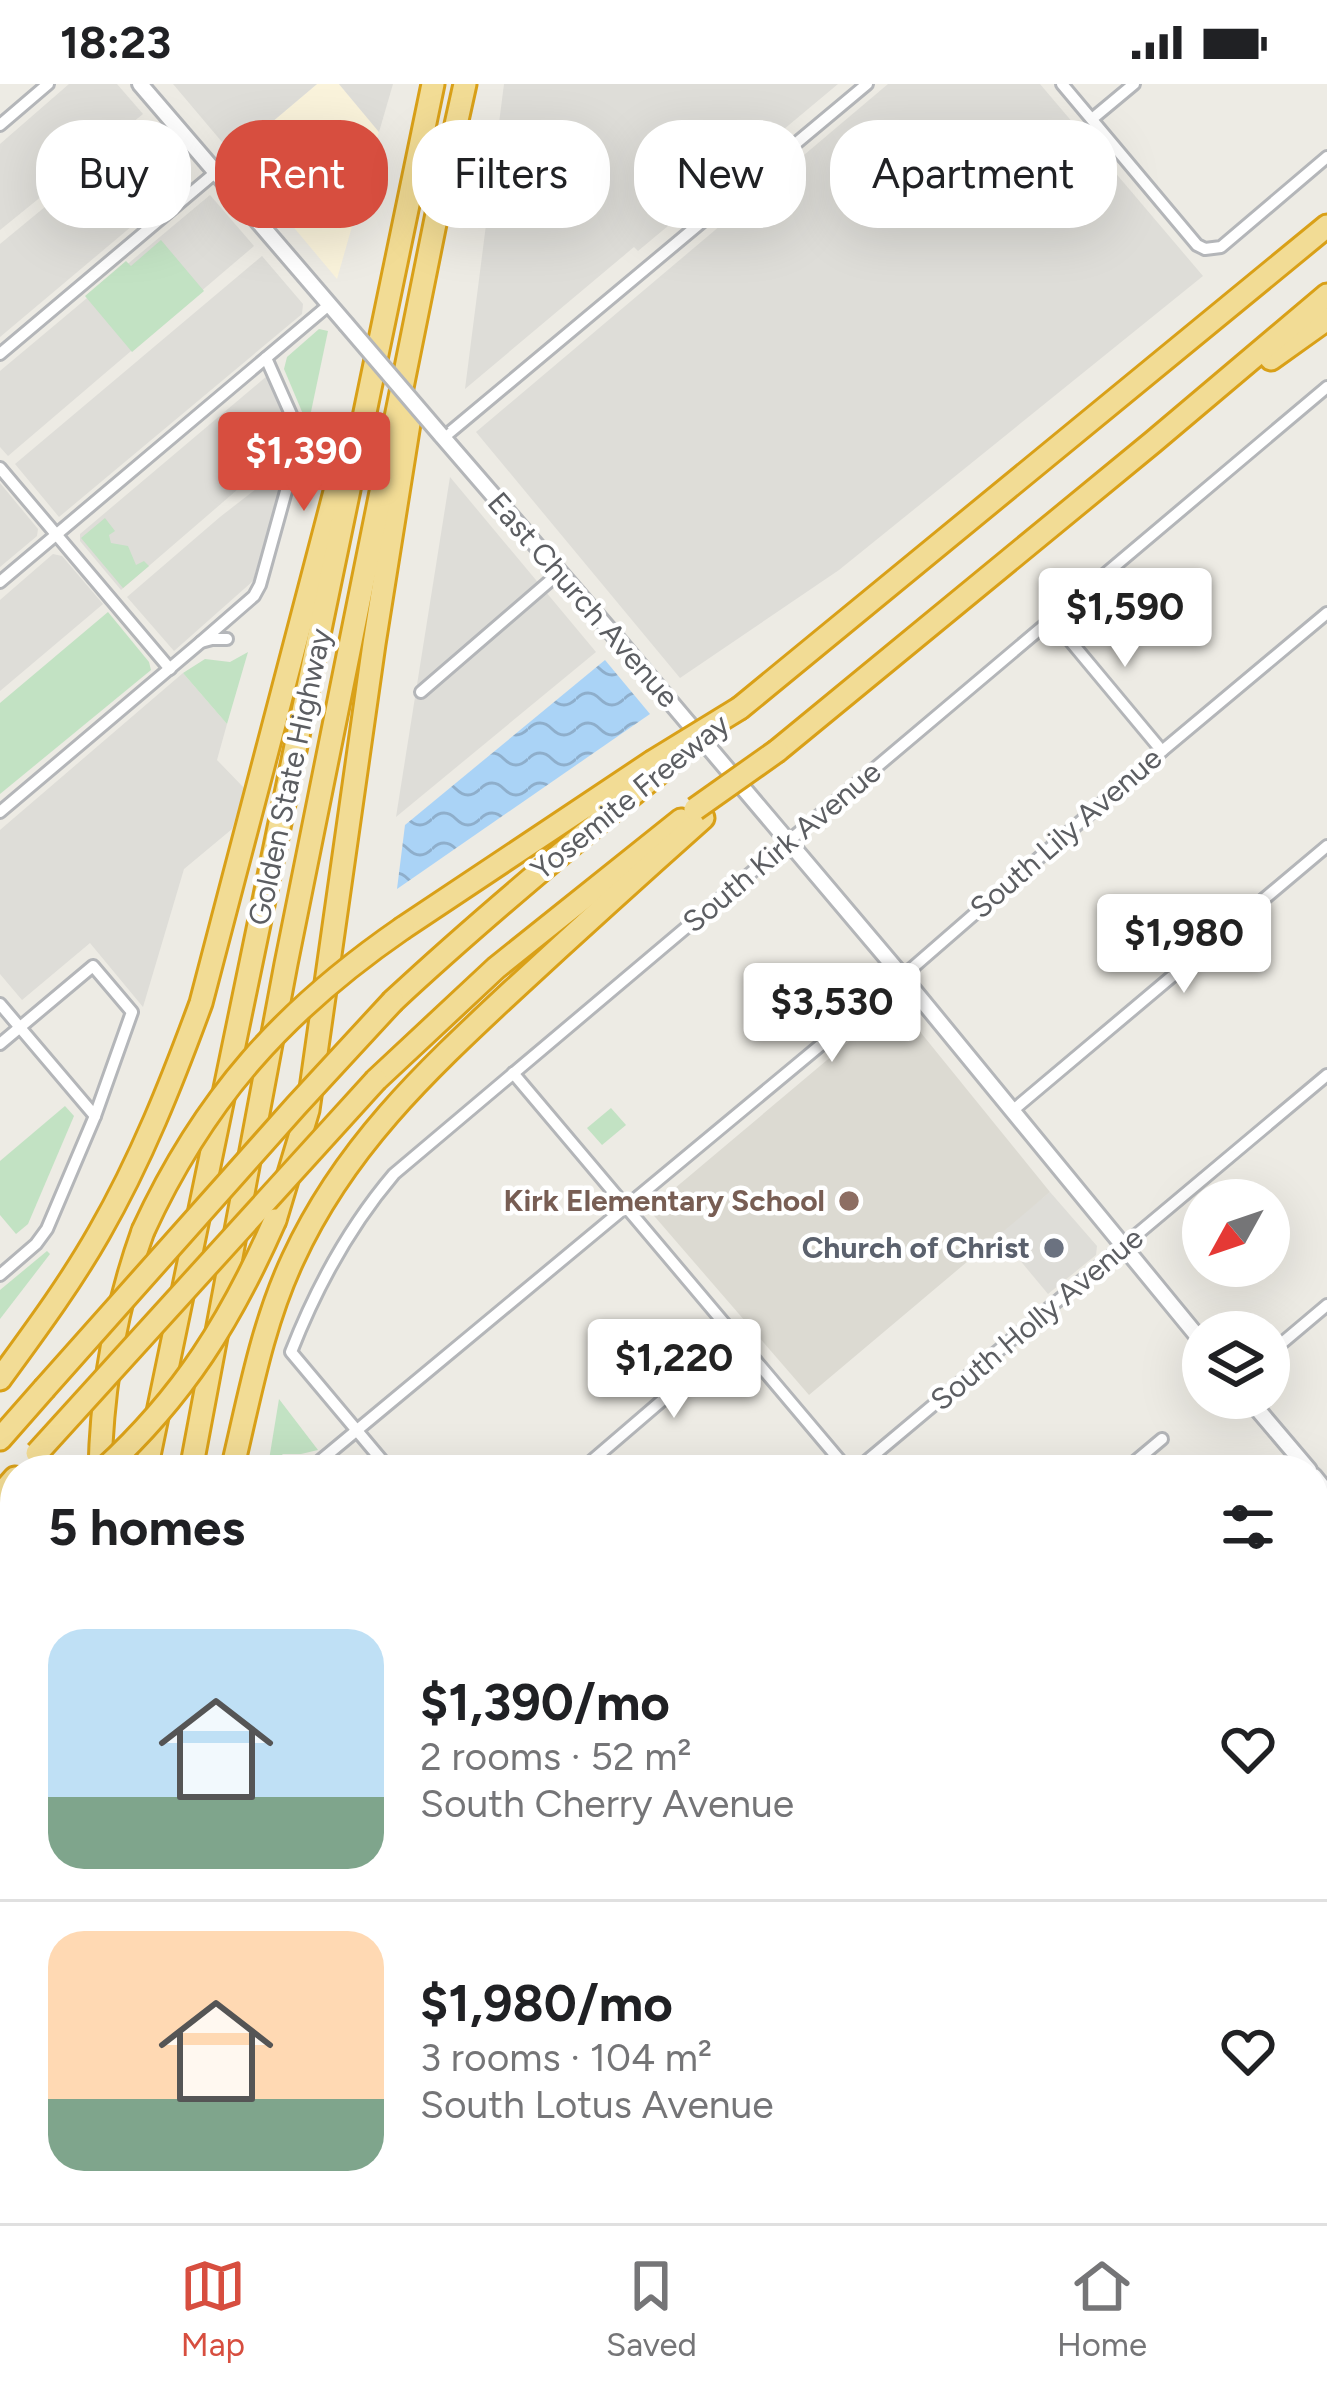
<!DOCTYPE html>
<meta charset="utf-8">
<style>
body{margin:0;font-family:Figtree,sans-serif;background:#f6f6f6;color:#202124;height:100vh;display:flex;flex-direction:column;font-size:45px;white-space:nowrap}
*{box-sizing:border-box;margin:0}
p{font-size:39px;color:#757577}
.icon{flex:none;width:66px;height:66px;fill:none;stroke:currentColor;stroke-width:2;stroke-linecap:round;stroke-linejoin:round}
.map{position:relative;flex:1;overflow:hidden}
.drawer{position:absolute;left:0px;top:1371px;width:1329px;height:768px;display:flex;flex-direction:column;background:#fff;border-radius:48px 48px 0 0;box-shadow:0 12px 48px #0002}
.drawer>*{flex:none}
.hud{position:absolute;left:36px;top:36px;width:1257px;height:108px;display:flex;gap:24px}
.needle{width:78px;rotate:230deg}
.fabs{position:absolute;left:1182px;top:1095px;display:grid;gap:24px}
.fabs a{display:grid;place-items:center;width:108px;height:108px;border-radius:50%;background:#fff;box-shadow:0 12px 48px #0002;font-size:60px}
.price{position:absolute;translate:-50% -102px;padding:0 27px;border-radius:12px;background:#fff;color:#222;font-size:39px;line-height:78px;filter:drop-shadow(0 3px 6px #0008)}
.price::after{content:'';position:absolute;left:50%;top:72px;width:36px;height:27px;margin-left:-18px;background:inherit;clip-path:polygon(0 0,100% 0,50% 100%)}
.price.current{background:#d74e3f;color:#fff}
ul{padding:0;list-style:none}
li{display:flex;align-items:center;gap:36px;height:300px;padding:0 48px}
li+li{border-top:3px solid #e0e0e0}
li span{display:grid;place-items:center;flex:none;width:336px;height:240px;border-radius:36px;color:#555}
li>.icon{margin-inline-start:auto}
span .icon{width:144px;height:144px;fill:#fffc;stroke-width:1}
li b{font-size:51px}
h2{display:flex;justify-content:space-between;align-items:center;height:144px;padding:0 48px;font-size:51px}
.pill{padding:0 42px;border-radius:48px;background:#fff;box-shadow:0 12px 48px #0002;font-size:42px;line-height:108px}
.pill.current{background:#d74e3f;color:#fff}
.status{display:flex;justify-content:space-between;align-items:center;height:84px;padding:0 60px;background:#fff;direction:ltr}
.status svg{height:33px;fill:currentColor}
.tab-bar{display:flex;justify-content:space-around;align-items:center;height:168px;border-top:3px solid #e0e0e0;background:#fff;font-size:33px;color:#757577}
.tab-bar a{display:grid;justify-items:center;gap:6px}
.tab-bar .current{color:#d74e3f}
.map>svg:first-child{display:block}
.commercial{fill:#faf3db}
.industrial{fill:#deddd8}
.education{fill:#dcdad2}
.grass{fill:#c2e2c3}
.water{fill:url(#water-waves)}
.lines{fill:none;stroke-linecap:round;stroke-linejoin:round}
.minor-casing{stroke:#b4b6b9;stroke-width:16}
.tertiary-casing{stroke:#b4b6b9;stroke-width:20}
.secondary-casing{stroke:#b5b7bc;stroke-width:21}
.motorway-casing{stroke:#d9a018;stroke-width:27}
.minor{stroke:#fff;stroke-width:10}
.tertiary{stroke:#fff;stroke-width:14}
.secondary{stroke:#fff;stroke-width:15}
.motorway{stroke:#f2dc95;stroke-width:21}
.tertiary-bridge-casing{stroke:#b4b6b9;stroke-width:20;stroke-linecap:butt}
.motorway-bridge-casing{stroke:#d9a018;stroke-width:27;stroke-linecap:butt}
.tertiary-bridge{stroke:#fff;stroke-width:14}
.motorway-bridge{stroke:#f2dc95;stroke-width:21}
.education-dot{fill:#8d6e63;stroke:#fff;stroke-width:4.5}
.worship-dot{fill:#6b7280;stroke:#fff;stroke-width:4.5}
.labels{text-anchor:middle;stroke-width:9;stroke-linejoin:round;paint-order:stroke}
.street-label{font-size:30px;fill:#5c5e62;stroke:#fff}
.education-label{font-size:30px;font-weight:bold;fill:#785e54;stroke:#fff;text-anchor:end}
.worship-label{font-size:30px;font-weight:bold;fill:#5b616d;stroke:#fff;text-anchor:end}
</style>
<div class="status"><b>18:23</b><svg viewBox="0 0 49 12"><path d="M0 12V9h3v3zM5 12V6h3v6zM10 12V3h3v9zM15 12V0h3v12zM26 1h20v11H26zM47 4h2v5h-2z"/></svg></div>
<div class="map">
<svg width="1327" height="2139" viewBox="0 0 1327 2139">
<defs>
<pattern id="water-waves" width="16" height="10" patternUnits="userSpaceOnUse" patternTransform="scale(3)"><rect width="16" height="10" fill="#aad3f6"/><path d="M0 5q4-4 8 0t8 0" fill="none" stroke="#8eaecb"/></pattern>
</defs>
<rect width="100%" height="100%" fill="#edebe4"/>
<g class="commercial">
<polygon points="317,0 339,0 379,48 337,195 233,71"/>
<polygon points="1327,1482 1327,1663 1314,1673 1314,1493"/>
<polygon points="393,2124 507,2124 498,2139 376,2139"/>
<polygon points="571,2124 652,2124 655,2127 640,2139 572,2139 566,2132"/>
</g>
<g class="industrial">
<polygon points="69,0 117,0 143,30 0,146 0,60"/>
<polygon points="173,0 317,0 233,71"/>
<polygon points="339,0 393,0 379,48"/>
<polygon points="504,0 838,0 638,167 634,163 465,305"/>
<polygon points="888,0 1040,0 1203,192 839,486 680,594 476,348"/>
<polygon points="148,38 190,87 189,94 0,253 0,160"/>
<polygon points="210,111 254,162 8,372 0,363 0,287"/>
<polygon points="262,172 303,220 302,230 59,433 15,380"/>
<polygon points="267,292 295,345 295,356 121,506 80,457 80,450"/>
<polygon points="287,381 253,497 174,567 127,513 220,433"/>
<polygon points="450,393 596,568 396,733"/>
<polygon points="0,399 38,445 37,452 0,483"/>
<polygon points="53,470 62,472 103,520 0,607 0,516"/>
<polygon points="183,589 227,640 217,676 245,705 232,745 184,785 143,923 90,859 22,916 0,890 0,746"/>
<polygon points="1050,1108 1097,1162 1096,1171 1048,1210 998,1150"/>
</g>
<polygon class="education" points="896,918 1050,1108 809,1311 649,1126"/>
<g class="grass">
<polygon points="161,156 204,207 132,268 85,212 126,177 131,182"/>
<polygon points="319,245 328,247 308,342 284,285 287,273"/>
<polygon points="105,434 115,447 109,451 111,459 128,462 136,481 144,477 149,482 123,504 81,454"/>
<polygon points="108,528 149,578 151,586 0,710 0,619"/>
<polygon points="248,568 227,640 183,589 205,575 230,578"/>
<polygon points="65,1022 74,1032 28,1140 16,1150 0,1131 0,1077"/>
<polygon points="611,1024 626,1041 602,1061 587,1044"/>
<polygon points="47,1167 50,1170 0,1235 0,1206"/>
<polygon points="279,1315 318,1366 301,1370 283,1370 268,1382"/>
<polygon points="13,1882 0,1978 0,1893"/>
<polygon points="1093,2124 1151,2124 1163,2139 1075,2139"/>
</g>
<polygon class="water" points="605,576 650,630 397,805 405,741"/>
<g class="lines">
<g class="minor-casing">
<g id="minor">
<polyline points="1062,0 1197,161 1205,165 1221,163 1327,73"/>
<polyline points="1092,35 1134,0"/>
<polyline points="0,41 48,0"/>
<polyline points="0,270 216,88"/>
<polyline points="443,354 867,0"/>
<polyline points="0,384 170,585"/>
<polyline points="0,498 330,220"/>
<polyline points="1052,535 1162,667"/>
<polyline points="201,558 254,512 260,501 301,353 266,274"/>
<polyline points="421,608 559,489"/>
<polyline points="0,728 201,558 212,555 227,555"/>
<polyline points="0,920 95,1032"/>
<polyline points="0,960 93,882 132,928 95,1032 47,1145 36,1160 0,1191"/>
<polyline points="513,989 848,1386"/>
<polyline points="1012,1027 1327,762"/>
<polyline points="1269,1270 1327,1221"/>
<polyline points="309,1386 887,906 1162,667 1327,529"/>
<path d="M390,1386L291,1268C316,1204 349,1143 394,1090L1327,303"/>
<polyline points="581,1386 736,1253"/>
<polyline points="856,1386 1327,991"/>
<polyline points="1125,1386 1162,1355"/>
<polyline points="0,1653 15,1650"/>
<polyline points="1314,1700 1327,1689"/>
<polyline points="0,1873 3,1867 15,1756"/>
<polyline points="1314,1923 1327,1911"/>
<polyline points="1314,1936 1327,1952"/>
<polyline points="1010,2124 1021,2139"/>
<polyline points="230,2139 247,2124"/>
<polyline points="781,2139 799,2124"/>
<polyline points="1056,2139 1074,2124"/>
</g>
</g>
<g class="tertiary-casing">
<g id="tertiary">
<polyline points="140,0 346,240"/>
<polyline points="441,351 618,556 902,892 1203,1259"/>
<polyline points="1248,1314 1309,1386"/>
<polyline points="1314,1392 1327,1408"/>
<polyline points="0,2015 15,2032"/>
<polyline points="91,2124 103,2139"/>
</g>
</g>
<g class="secondary-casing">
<g id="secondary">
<polyline points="1314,1443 1327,1433"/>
<polyline points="1314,1470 1327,1460"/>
<polyline points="518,2139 527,2124"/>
<polyline points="545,2139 555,2124"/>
</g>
</g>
<g class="motorway-casing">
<g id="motorway">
<polyline points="1271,275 1327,235"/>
<polyline points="740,624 1327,142"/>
<polyline points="777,667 1153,358 1327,211"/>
<polyline points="403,844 652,678"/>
<path d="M393,917C479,837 569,762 660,688"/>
<polyline points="376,996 496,884 681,736"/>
<polyline points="275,1136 308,1026 374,560 411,327"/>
<path d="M0,1295C35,1247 70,1200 99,1149C141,1076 172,998 201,919L343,377"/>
<polyline points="0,1355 44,1305"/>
<path d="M100,1386C102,1302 115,1225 143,1147"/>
<polyline points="146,1386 433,0"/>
<polyline points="191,1386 286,880 444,95 465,0"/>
<path d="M232,1386C249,1315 262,1241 293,1175C344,1064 424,989 512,907C575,849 639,791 703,734"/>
<polyline points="0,1411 15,1394"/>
<polyline points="0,1479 15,1465"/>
<polyline points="33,2139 35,2124"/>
<polyline points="68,2139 70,2124"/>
</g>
</g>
<use href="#minor" class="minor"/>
<use href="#tertiary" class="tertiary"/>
<use href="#secondary" class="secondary"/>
<use href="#motorway" class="motorway"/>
<g class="tertiary-bridge-casing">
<polyline id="tertiary-bridge" points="346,240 441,351"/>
</g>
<g class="motorway-bridge-casing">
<g id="motorway-bridge">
<polyline points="652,678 740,624"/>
<polyline points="695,725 777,667"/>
<path d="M143,1147C204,1014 284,926 403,844"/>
<polyline points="44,1305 296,1022 393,917"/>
<polyline points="37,1369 376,996"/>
<path d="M103,1386C184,1312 231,1236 275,1136"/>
</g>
</g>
<use href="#tertiary-bridge" class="tertiary-bridge"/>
<use href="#motorway-bridge" class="motorway-bridge"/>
</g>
<circle class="education-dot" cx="849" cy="1117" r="12"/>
<circle class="worship-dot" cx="1054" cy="1164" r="12"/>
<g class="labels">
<g class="street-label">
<text transform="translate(583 516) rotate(49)" y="10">East Church Avenue</text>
<text transform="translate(290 693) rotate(-78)" y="10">Golden State Highway</text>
<text transform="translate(630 713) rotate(-39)" y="10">Yosemite Freeway</text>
<text transform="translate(1066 749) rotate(-41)" y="10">South Lily Avenue</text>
<text transform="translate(782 763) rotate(-40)" y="10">South Kirk Avenue</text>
<text transform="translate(1037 1235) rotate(-40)" y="10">South Holly Avenue</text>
</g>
<g class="education-label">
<text x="825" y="1127">Kirk Elementary School</text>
</g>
<g class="worship-label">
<text x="1030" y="1174">Church of Christ</text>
</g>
</g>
</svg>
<div class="fabs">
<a><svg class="needle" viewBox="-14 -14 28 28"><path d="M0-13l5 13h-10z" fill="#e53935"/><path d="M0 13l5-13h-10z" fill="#757577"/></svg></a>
<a><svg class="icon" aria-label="layers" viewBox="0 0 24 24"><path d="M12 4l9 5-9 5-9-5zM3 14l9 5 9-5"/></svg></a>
</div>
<b class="price current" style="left:304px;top:430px">$1,390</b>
<b class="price" style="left:1125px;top:586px">$1,590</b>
<b class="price" style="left:1184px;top:912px">$1,980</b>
<b class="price" style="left:832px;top:981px">$3,530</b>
<b class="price" style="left:674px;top:1337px">$1,220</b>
<div class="hud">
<a class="pill">Buy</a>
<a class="pill current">Rent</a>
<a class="pill">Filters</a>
<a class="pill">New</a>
<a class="pill">Apartment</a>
</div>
<section class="drawer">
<h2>5 homes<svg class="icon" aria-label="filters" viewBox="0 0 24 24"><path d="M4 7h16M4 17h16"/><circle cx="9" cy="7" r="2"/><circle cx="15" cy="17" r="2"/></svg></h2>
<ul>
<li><span style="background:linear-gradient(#bfe0f5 70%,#7fa58c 0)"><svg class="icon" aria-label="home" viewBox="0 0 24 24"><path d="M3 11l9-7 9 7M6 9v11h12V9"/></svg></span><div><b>$1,390/mo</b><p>2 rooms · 52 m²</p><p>South Cherry Avenue</p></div><svg class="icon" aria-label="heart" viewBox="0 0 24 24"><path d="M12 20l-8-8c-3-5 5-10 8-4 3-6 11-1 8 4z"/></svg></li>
<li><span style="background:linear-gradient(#ffd9b3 70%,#7fa58c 0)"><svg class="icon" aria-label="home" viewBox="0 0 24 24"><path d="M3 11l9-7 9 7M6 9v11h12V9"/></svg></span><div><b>$1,980/mo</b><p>3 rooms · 104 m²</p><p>South Lotus Avenue</p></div><svg class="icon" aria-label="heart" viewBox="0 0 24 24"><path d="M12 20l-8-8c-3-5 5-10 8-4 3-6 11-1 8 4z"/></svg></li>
</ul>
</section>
</div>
<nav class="tab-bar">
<a class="current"><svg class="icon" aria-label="map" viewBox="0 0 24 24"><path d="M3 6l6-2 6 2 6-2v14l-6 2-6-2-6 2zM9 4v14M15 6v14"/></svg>Map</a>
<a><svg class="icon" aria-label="saved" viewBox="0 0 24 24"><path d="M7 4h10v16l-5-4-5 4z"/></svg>Saved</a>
<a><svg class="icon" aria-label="home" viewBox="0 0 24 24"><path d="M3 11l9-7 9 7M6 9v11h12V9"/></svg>Home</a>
</nav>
